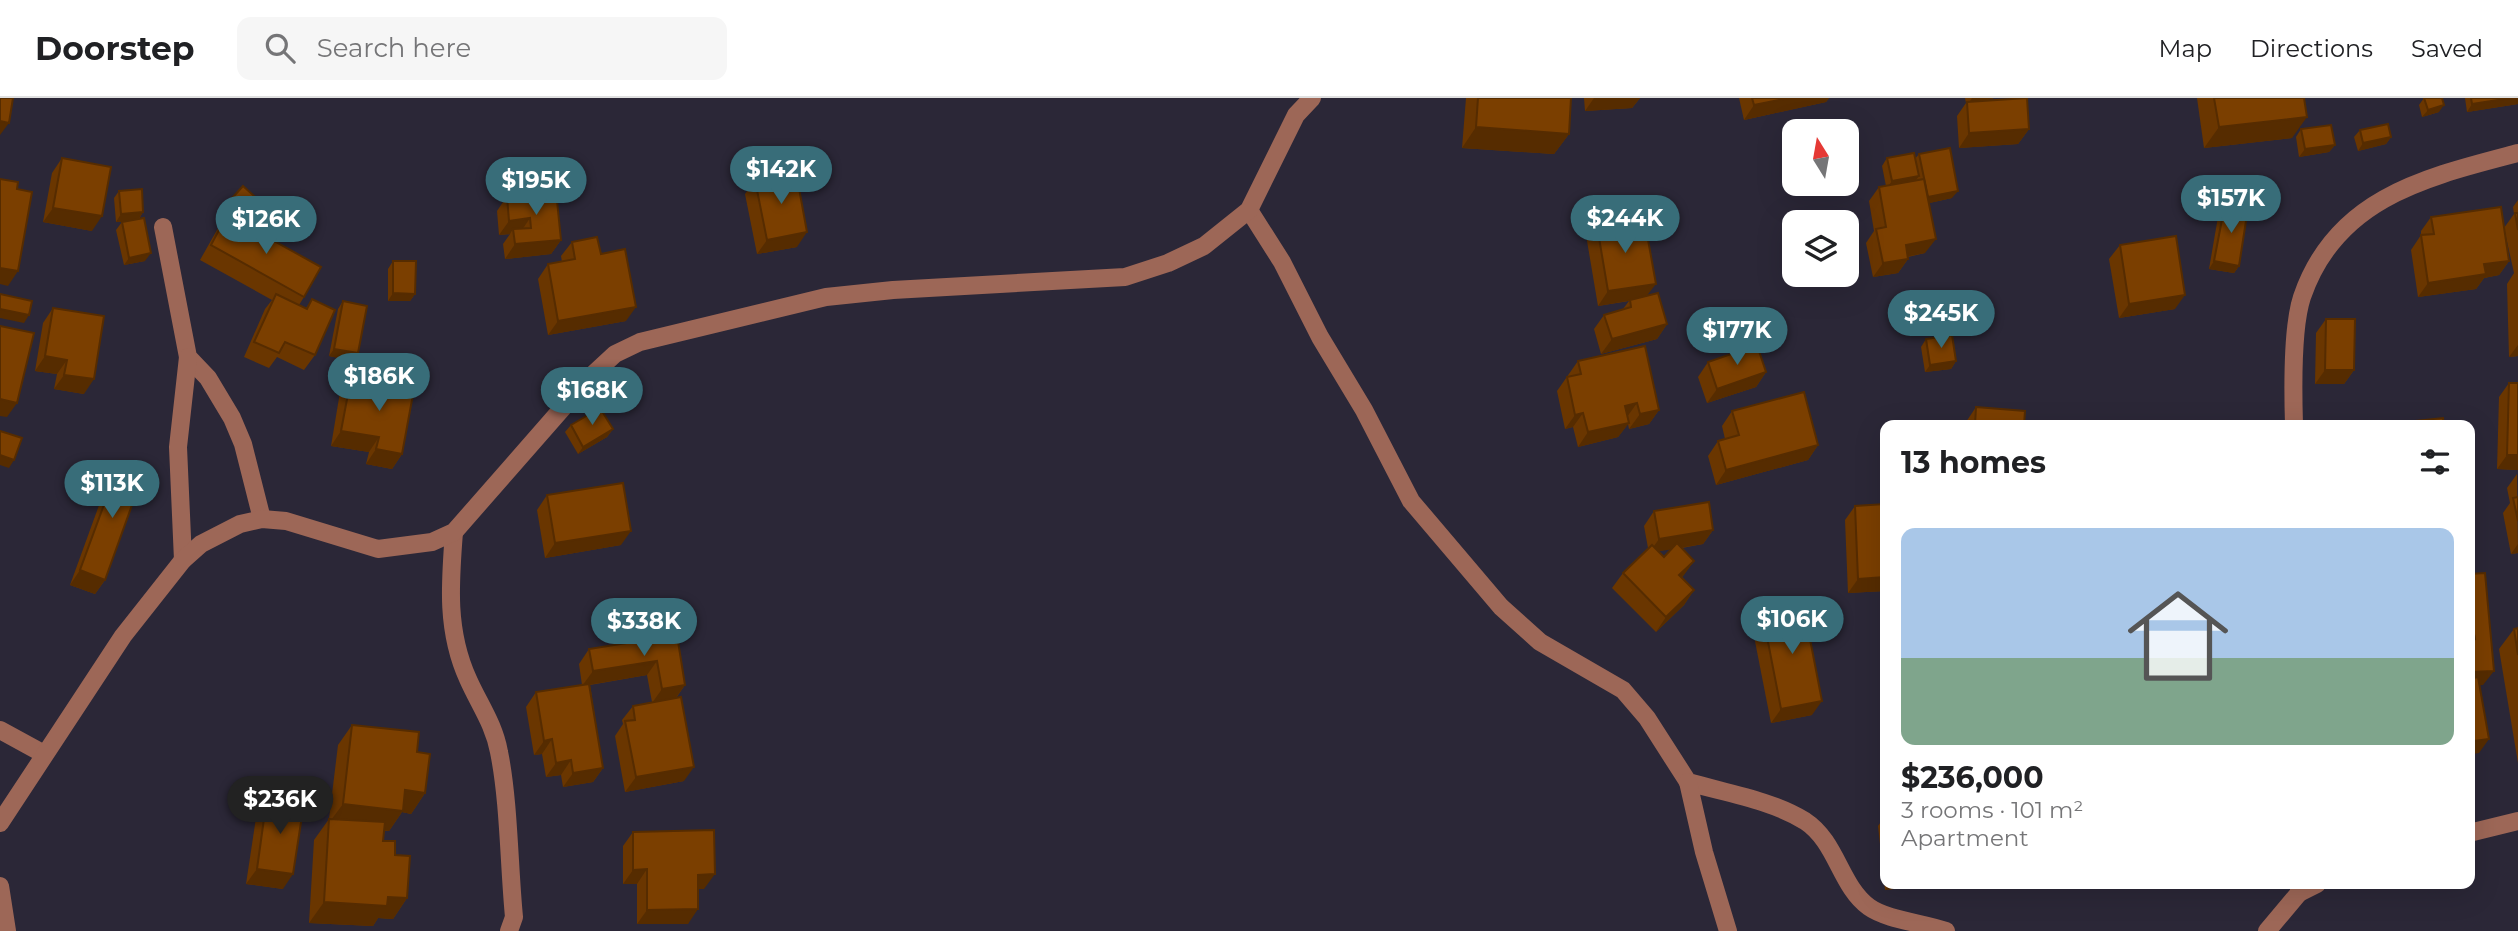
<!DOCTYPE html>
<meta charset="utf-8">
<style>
body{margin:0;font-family:Montserrat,sans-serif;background:#f6f6f6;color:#202124;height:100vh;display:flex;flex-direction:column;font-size:26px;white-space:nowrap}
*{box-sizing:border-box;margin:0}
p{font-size:23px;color:#757577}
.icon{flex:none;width:38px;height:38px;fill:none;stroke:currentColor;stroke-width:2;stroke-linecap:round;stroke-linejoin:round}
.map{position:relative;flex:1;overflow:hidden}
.drawer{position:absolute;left:1880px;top:322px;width:595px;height:469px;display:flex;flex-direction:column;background:#fff;border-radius:14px;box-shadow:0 7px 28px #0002}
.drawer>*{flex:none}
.needle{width:46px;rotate:349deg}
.tools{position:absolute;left:1782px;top:21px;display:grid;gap:14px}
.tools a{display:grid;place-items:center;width:77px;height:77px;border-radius:14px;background:#fff;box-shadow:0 7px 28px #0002;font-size:35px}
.price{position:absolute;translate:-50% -60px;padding:0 16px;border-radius:24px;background:#386d79;color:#fff;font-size:23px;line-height:46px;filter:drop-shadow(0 2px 4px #0008)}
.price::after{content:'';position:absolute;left:50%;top:42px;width:21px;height:16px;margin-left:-10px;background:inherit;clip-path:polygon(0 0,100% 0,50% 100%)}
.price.selected{background:#222;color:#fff}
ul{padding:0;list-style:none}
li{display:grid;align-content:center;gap:14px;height:371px;padding:0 21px}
li span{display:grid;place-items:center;height:217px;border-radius:14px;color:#555}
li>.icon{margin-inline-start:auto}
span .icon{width:126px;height:126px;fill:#fffc;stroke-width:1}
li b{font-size:30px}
h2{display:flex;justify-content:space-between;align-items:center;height:84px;padding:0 21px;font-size:30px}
header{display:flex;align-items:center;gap:42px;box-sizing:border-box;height:98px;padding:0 35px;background:#fff;border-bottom:2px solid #e0e0e0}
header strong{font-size:33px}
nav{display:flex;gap:38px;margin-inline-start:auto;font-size:24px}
.search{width:490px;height:63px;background:#f6f6f6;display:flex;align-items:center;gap:18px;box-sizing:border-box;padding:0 24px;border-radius:14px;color:#757577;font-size:26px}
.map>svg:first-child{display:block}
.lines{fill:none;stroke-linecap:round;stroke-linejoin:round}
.minor{stroke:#9d6757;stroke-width:18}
.wall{fill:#6a3600;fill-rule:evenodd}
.shaded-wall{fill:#562c00}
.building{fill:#7b3f00;stroke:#562c00;stroke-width:2}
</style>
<header>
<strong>Doorstep</strong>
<div class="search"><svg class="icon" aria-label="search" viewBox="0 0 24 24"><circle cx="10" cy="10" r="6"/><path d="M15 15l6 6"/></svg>Search here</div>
<nav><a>Map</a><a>Directions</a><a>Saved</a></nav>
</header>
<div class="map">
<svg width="2518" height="833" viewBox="0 0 2518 833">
<rect width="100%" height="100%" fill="#2b2737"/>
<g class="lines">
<g class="minor">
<path d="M1249,112L1282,164L1320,239L1364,312L1411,403L1501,509L1540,544L1623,592L1647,620L1688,684C1726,695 1771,702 1805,723C1837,744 1840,788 1869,809C1887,822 1924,825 1946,833"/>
<polyline points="163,129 188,259 208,280 232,320 243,346 262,421"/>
<path d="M2294,327C2293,294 2292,229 2302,199C2336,99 2427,79 2518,55"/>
<path d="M454,434C450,485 446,533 468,581C479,606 494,626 499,654C509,703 509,768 514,819L509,833"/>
<polyline points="183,462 178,349 188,259"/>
<polyline points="0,632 44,656"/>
<polyline points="1688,684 1704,754 1728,833"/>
<polyline points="0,725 123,538 183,462 201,446 240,426 262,421 286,423 378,451 432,444 454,434 588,281 615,256 640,244 826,199 893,192 1125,179 1168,165 1204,148 1249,112 1296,17 1312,0"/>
<polyline points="2469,735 2518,723"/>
<polyline points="0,788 7,833"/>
<polyline points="2299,795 2317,786"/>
<polyline points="2267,833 2299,795 2299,786"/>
</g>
</g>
<g class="wall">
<polygon points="1466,0 1571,0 1569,36 1554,56 1462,50"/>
<polygon points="1584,0 1640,0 1632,10 1585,13"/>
<polygon points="1739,0 1829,0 1826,4 1744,22"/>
<polygon points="1965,0 1994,0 1987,2 2029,31 2018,46 1959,50 1957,18 1966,5"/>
<polygon points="2197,0 2304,0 2292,40 2204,50"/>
<polygon points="2424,0 2439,14 2422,19 2419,7"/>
<polygon points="2465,0 2518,0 2518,6 2467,14"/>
<polygon points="2301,31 2335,47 2329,54 2299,59 2296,39"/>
<polygon points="2360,32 2391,39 2386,46 2358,53 2354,39"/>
<polygon points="1919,56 1952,100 1929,105 1925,155 1908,159 1908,161 1898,175 1873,179 1866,145 1874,133 1869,103 1879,89 1886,88 1882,68 1887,60 1915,61"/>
<polygon points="62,60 92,133 43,124 52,75"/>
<polygon points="755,82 797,149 757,156 745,96"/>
<polygon points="119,93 143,114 139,121 145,163 124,167 116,132 122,124 128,123 116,124 114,100"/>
<polygon points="507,98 561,142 551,156 505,161 503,146 510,136 499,137 497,113"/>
<polygon points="2518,102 2518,258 2509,259 2507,186 2514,175 2504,130 2514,116 2513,109"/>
<polygon points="2225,106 2239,168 2234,175 2209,171 2219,113"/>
<polygon points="264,107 259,115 246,128 304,199 299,207 306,210 312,201 315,257 304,272 277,259 269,270 244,259 265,211 272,202 200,162 217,132 225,120 220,115 225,108"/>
<polygon points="2431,119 2509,163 2499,177 2484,180 2476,191 2418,199 2411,152 2421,137 2421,133"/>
<polygon points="1596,122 1621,129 1647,198 1667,226 1657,241 1601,256 1594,231 1604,217 1623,211 1629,203 1598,208 1586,137"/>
<polygon points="572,144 601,156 626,223 548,237 538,181 548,166 562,164 561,158"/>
<polygon points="2120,147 2175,211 2119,220 2109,161"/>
<polygon points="393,163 415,196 410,203 388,203 388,171"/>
<polygon points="343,203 358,255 353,263 329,258 338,211"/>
<polygon points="53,210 84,296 54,291 57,276 35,273 43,225"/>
<polygon points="2326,221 2354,272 2344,286 2315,286 2316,235"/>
<polygon points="1926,241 1956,263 1951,271 1925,274 1921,249"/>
<polygon points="1578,263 1659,312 1649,326 1629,331 1628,326 1618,339 1578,349 1573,329 1565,331 1557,293"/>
<polygon points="1708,264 1766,274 1756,289 1707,305 1698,279"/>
<polygon points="351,280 402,356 392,371 366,366 369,354 331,348 340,294"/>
<polygon points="2509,285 2518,372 2497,371 2499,299"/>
<polygon points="1976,309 2024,327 1966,327 1966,324"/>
<polygon points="1732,313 1818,347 1808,362 1716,387 1708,358 1718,343 1725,341 1722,328"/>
<polygon points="571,327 613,331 607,339 578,356 565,334"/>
<polygon points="120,363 105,482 95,496 70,487 110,377"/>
<polygon points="2517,376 2518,455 2511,456 2503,415 2510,405 2507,390"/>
<polygon points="547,397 621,447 545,460 537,412"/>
<polygon points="1885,406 1885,493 1848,495 1845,422 1855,408"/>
<path d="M1654,413L1713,432L1703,446L1682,450L1694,463L1682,479L1694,492L1684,507L1656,534L1612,490L1623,475L1648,450L1644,428ZM1671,451L1664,459L1658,453Z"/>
<polygon points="1762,513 1812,617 1771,625 1752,528"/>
<polygon points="2518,530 2518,665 2499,551 2514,531"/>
<polygon points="677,537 685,587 676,600 684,683 625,694 615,638 623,626 622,622 633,608 652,604 647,577 590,587 603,670 593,684 563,689 561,677 546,679 542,656 534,657 526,609 536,594 582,587 579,566 589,551"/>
<polygon points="352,627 417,654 425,695 411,716 402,714 389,733 384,733 383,743 395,757 407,800 393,821 378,820 373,828 309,825 314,742 329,721 338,647"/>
<polygon points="267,699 283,791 246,786 257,713"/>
<polygon points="1885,718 1885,786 1928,786 1927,787 1885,792 1878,728"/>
<polygon points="633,734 704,791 698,791 688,826 637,826 637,786 623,786 623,748"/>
</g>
<g class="shaded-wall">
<polygon points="1594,0 1640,0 1632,10 1585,13"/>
<polygon points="1789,0 1829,0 1826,4 1744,22 1754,7"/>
<polygon points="1972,0 1994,0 1967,8"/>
<polygon points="2511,0 2518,0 2518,6 2467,14 2472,6"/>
<polygon points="2444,7 2439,14 2422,19 2428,12"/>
<polygon points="2307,19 2292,40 2204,50 2219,29"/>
<polygon points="0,23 9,25 0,37"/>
<polygon points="1476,29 1569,36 1554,56 1462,50"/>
<polygon points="2029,31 2018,46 1959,50 1969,35"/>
<polygon points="2391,39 2386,46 2358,53 2363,45"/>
<polygon points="2335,47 2329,54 2299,59 2305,51"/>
<polygon points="1919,78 1914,85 1887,90 1892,83"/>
<polygon points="1958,93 1952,100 1921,107 1927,99"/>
<polygon points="264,107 259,115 240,134 245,127"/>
<polygon points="53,110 102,118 92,133 43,124"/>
<polygon points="143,114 138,122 116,124 121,116"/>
<polygon points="530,120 520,135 513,131 510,136 499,137 509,123"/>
<polygon points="807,134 797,149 757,156 767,142"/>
<polygon points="1936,141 1925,155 1895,161 1906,147"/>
<polygon points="561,142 551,156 505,161 515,146"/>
<polygon points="151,155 145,163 124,167 129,160"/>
<polygon points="1908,161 1898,175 1873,179 1883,165"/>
<polygon points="2214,163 2239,168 2234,175 2209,171"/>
<polygon points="2509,163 2499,177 2484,180 2476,191 2418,199 2428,185 2484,166"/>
<polygon points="0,170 18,173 8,188 0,186"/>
<polygon points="1656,186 1645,200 1598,208 1608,193"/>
<polygon points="393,195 415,196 410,203 388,203"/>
<polygon points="2185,197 2175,211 2119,220 2129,206"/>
<polygon points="636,209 626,223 548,237 558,223"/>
<polygon points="0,211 29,217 24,225 0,220"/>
<polygon points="1667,226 1657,241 1601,256 1612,241"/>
<polygon points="2518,247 2518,258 2509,259"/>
<polygon points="334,251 358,255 353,263 329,258"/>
<polygon points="45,258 67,262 57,276 35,273"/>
<polygon points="1956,263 1951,271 1925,274 1930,267"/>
<polygon points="2325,272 2354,272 2344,286 2315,286"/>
<polygon points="1766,274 1756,289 1707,305 1717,291"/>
<polygon points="64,277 94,281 84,296 54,291"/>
<polygon points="0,301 17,305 7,319 0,318"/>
<polygon points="1637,305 1627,319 1625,308"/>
<polygon points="1659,312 1649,326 1629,331 1640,316"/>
<polygon points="1583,315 1573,329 1565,331 1575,317"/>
<polygon points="1629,325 1618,339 1578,349 1588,334"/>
<polygon points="613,331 607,339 578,356 583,349"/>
<polygon points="341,333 379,339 369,354 331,348"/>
<polygon points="1818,347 1808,362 1716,387 1726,372"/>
<polygon points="376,351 402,356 392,371 366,366"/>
<polygon points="0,357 14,362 9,370 0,367"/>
<polygon points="2507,357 2518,357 2518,372 2497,371"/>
<polygon points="1713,432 1703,446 1649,455 1659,441"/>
<polygon points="631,433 621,447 545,460 555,445"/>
<polygon points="2518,446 2518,455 2511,456"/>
<polygon points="1694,463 1684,477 1669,492 1679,477"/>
<polygon points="80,472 105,482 95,496 70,487"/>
<polygon points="1885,479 1885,493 1848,495 1858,481"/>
<polygon points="1694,492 1684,507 1656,534 1666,519"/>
<polygon points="657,563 647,577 582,588 593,573"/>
<polygon points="2494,573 2483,587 2469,588 2469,574"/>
<polygon points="685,587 675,601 652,605 662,591"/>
<polygon points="1822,603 1812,617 1771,625 1781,611"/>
<polygon points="552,641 542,656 534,657 544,643"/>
<polygon points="2489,641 2479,655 2473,656 2469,661 2469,648 2473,643"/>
<polygon points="571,662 561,677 546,679 556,665"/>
<polygon points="694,669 684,683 625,694 636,679"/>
<polygon points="603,670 593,684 563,689 573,675"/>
<polygon points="405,692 425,695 411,716 402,714 389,733 328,726 343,706"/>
<polygon points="257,771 293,776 283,791 246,786"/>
<polygon points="647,771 637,786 623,786 633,772"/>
<polygon points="715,776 704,791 687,791 698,777"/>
<polygon points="1890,786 1928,786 1927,787 1885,792"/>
<polygon points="388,799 407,800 393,821 378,820 373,828 309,825 324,804"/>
<polygon points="698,811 688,826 637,826 647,812"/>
</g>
<g class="building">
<polygon points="0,0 13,0 9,25 0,23"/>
<polygon points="1478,0 1571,0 1569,36 1476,29"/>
<polygon points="1752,0 1789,0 1754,7"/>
<polygon points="2027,0 2029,31 1969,35 1967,4"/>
<polygon points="2214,0 2304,0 2307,19 2219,29"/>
<polygon points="2424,0 2442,0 2444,7 2428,12"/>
<polygon points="2471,0 2511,0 2472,6"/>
<polygon points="2388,26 2391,39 2363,45 2360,32"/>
<polygon points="2331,27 2335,47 2305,51 2301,31"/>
<polygon points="1950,50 1958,93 1928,99 1919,56"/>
<polygon points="1914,55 1919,78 1892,83 1887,60"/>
<polygon points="62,60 111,69 102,118 53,110"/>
<polygon points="796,74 807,134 767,142 755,82"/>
<polygon points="0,81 18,84 17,91 32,94 18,173 0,170"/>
<polygon points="1924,81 1936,141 1906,147 1908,161 1883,165 1876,131 1886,129 1879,89"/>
<polygon points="243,88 264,107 245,127 225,108"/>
<polygon points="142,91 143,114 121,116 119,93"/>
<polygon points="556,93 561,142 515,146 513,131 531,130 530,120 509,123 507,98"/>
<polygon points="2225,106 2248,110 2239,168 2214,163"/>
<polygon points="2501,109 2509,163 2484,166 2486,176 2428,185 2421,137 2434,136 2431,119"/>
<polygon points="2515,115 2518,115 2518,132"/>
<polygon points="227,117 321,169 304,199 211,147"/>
<polygon points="1619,118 1621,129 1645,125 1656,186 1608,193 1596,122"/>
<polygon points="144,120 151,155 129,160 122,124"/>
<polygon points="2176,138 2185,197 2129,206 2120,147"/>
<polygon points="597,139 601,156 625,151 636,209 558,223 548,166 575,161 572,144"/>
<polygon points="393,163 416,163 415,196 393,195"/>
<polygon points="1658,195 1667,226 1612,241 1604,217 1631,209 1630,202"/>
<polygon points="0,196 32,203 29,217 0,211"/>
<polygon points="276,196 307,211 312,201 335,212 315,257 285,244 279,255 254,244"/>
<polygon points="343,203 367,208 358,255 334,251"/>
<polygon points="53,210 104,218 94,281 64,277 67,262 45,258"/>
<polygon points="2326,221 2355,221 2354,272 2325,272"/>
<polygon points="0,228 34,235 17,305 0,301"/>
<polygon points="1952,237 1956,263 1930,267 1926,241"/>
<polygon points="1757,247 1766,274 1717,291 1708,264"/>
<polygon points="1645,248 1659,312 1640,316 1637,305 1625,308 1629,325 1588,334 1583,315 1575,317 1567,279 1581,276 1578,263"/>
<polygon points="351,280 414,291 402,356 376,351 379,339 341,333"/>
<polygon points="2509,285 2518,285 2518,357 2507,357"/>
<polygon points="1804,294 1818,347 1726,372 1718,343 1739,337 1732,313"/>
<polygon points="1976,309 2025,313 2024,327 1975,327"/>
<polygon points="600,310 613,331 583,349 571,327"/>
<polygon points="2443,320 2444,327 2376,327"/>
<polygon points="0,333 22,340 14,362 0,357"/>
<polygon points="120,363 145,371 105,482 80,472"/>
<polygon points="623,385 631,433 555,445 547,397"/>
<polygon points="2518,399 2518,423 2513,400"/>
<polygon points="1709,404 1713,432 1659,441 1654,413"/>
<polygon points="1885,406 1885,479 1858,481 1855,408"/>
<polygon points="1677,445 1694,463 1679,477 1694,492 1666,519 1623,475 1652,447 1664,459"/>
<polygon points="2485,475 2494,573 2469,574 2469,547 2471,547 2475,541 2469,512 2469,476"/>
<polygon points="1803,505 1822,603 1781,611 1762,513"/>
<polygon points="2469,512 2475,541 2469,542"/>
<polygon points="2518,530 2518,557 2514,531"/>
<polygon points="677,537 685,587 662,591 657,563 593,573 589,551"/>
<polygon points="2478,579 2489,641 2473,643 2475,654 2469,654 2469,581"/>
<polygon points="589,586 603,670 573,675 571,662 556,665 552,641 544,643 536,594"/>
<polygon points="681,599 694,669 636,679 625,623 635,622 633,608"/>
<polygon points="352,627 419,634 417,654 430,656 425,695 405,692 403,713 343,706"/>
<polygon points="267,699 304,705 293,776 257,771"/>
<polygon points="329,721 385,724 383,743 395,743 395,757 410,758 407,800 388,799 387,808 324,804"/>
<polygon points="714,732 715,776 698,777 698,811 647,812 647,771 633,772 633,734"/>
</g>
</svg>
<div class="tools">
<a><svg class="needle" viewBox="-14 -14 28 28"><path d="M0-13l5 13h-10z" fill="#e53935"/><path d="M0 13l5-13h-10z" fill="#757577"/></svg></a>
<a><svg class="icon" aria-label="layers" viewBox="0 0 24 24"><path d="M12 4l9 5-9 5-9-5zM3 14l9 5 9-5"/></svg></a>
</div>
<b class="price" style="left:781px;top:108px">$142K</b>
<b class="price" style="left:536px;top:119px">$195K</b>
<b class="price" style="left:2231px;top:137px">$157K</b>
<b class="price" style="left:1625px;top:157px">$244K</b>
<b class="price" style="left:266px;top:158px">$126K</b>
<b class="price" style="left:1941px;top:252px">$245K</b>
<b class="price" style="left:1737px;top:269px">$177K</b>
<b class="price" style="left:379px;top:315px">$186K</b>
<b class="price" style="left:592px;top:329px">$168K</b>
<b class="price" style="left:112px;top:422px">$113K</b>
<b class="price" style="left:1792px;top:558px">$106K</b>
<b class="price" style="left:644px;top:560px">$338K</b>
<b class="price selected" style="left:280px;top:738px">$236K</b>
<section class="drawer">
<h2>13 homes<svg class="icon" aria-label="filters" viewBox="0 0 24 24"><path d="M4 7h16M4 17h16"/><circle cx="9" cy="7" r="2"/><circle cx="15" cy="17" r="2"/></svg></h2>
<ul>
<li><span style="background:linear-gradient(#a9c7e8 60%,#7fa58c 0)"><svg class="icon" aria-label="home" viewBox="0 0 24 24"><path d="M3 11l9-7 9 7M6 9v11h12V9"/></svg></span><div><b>$236,000</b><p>3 rooms · 101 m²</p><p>Apartment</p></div></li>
</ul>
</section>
</div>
